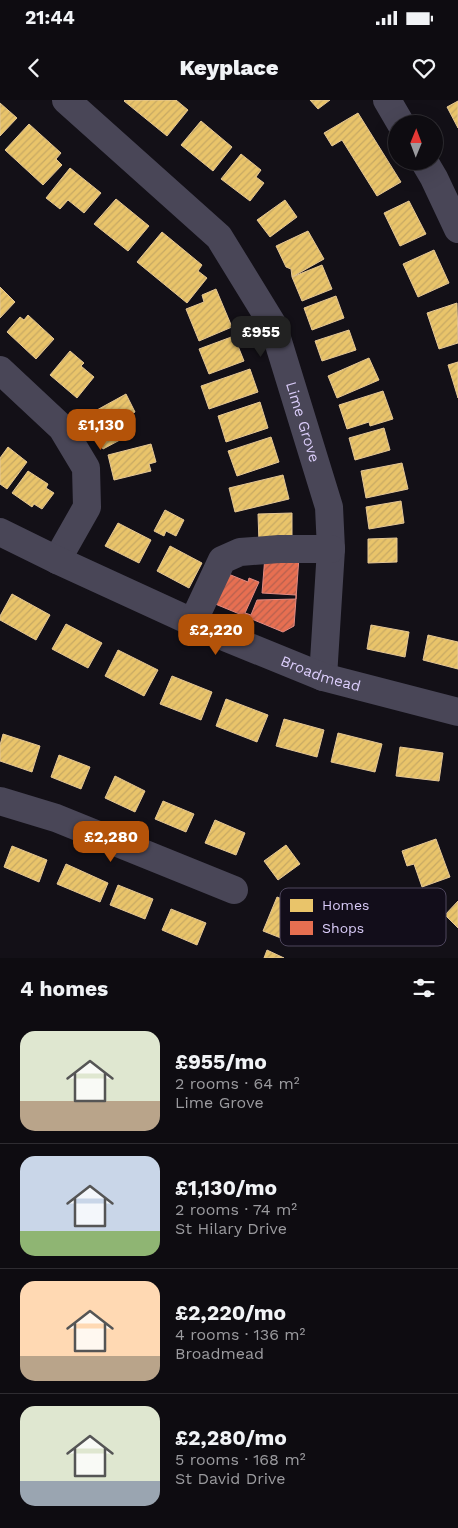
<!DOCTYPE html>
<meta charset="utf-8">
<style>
body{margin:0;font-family:"Work Sans",sans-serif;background:#1c1a1f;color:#f1f3f6;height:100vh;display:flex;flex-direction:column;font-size:19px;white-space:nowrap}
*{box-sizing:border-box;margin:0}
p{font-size:16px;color:#9b9b9f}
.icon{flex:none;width:28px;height:28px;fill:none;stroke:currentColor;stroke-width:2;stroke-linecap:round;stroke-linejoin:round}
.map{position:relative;height:858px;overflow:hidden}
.side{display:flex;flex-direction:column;background:#0e0c11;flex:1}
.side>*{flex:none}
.needle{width:32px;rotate:1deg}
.controls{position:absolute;left:388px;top:15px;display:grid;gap:10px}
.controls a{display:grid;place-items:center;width:55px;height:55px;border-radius:50%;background:#0e0c11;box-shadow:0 5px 20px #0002,0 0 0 1px #2e2c31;font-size:25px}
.price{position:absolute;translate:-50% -42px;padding:0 11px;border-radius:10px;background:#b45309;color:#fff;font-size:16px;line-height:32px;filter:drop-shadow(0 1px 2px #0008)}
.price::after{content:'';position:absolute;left:50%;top:30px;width:15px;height:11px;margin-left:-8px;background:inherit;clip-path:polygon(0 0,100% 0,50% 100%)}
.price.active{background:#222;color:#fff}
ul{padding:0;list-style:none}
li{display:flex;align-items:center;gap:15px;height:125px;padding:0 20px}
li+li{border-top:1px solid #2e2c31}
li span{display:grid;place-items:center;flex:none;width:140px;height:100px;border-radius:15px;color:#555}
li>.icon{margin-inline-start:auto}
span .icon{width:60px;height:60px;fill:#fffc;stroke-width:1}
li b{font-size:21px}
h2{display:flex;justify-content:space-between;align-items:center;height:60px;padding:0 20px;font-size:21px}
.status{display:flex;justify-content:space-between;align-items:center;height:35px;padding:0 25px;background:#0e0c11;direction:ltr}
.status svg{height:14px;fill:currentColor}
header{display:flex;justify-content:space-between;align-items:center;height:65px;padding:0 20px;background:#0e0c11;font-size:22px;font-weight:800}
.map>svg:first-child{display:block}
.homes{fill:url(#homes-hatch);stroke:#e4c695}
.shops{fill:url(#shops-hatch);stroke:#e38b83}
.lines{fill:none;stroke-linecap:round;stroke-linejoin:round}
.minor{stroke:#494657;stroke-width:28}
.labels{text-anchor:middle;stroke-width:5;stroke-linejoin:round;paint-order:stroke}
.street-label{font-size:15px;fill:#daccf9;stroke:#120d1a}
.key{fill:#120d1a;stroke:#4e465d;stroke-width:1}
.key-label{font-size:14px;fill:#daccf9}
</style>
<div class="status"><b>21:44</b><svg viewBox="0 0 49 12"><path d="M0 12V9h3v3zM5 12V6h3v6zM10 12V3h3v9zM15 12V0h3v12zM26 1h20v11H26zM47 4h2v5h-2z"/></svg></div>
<header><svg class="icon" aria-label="back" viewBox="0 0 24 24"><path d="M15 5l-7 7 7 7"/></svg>Keyplace<svg class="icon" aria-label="heart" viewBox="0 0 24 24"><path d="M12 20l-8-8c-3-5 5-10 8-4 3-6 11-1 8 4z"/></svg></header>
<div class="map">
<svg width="458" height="858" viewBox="0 0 458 858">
<defs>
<pattern id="homes-hatch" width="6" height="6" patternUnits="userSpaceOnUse" patternTransform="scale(1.25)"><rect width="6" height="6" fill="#e9c46a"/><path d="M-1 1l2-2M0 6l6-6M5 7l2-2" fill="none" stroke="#c7a964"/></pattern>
<pattern id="shops-hatch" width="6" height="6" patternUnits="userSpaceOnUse" patternTransform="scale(1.25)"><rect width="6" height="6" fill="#e76f51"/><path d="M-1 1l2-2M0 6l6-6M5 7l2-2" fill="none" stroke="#b5604f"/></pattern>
</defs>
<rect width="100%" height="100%" fill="#131017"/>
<g class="homes">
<polygon points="125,0 176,0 188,10 167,36 124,1"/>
<polygon points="310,0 330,0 318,9"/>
<polygon points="458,1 458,28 447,7"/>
<polygon points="0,3 17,18 0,36"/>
<polygon points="358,13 401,82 377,96 342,40 332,46 324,33"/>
<polygon points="201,21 232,47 213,71 181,45"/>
<polygon points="29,24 61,53 56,59 62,65 43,85 5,50"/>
<polygon points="241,54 261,70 256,77 264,83 250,101 221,79"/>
<polygon points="70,68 101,93 84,113 68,100 60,109 46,98"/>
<polygon points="116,99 149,126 128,151 94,124"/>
<polygon points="285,100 297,117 270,137 257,120"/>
<polygon points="409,101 426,134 400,146 384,113"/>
<polygon points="308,131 324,159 292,177 291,169 286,167 276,146"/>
<polygon points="162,132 202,165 198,171 207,178 187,203 137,162"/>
<polygon points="434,150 449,183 418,197 403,164"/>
<polygon points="322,165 332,189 302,201 292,177"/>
<polygon points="0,187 15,202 0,218"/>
<polygon points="216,189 232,227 199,241 186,209 204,202 202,195"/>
<polygon points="336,196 344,218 312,230 304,208"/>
<polygon points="457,203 458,243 439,249 427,213"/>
<polygon points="28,215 54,239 36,259 7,232 20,217 24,220"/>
<polygon points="349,230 356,250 322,261 315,241"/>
<polygon points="234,236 244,261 209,274 199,249"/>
<polygon points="70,251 84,263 81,266 94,277 77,298 50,275"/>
<polygon points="369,258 379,280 337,298 328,276"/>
<polygon points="458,262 458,298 448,265"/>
<polygon points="250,269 258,292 209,309 201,286"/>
<polygon points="383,291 393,319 370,326 369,322 347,329 339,305"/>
<polygon points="126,294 135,312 125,318 133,333 103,349 86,316"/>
<polygon points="260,302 268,328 226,342 218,316"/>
<polygon points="384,328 390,350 355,360 349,338"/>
<polygon points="271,337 279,362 237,376 228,351"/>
<polygon points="151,344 156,362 149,364 151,371 114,380 108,355"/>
<polygon points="8,347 27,362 7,389 0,384 0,358"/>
<polygon points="402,363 408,389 366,398 361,371"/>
<polygon points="28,371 48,384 46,388 54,393 42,409 34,404 32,407 12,393"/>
<polygon points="283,375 289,399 235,412 229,388"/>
<polygon points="401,401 404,423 369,429 366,407"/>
<polygon points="165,410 184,420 176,436 166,431 164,436 154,431"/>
<polygon points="292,413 292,442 259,443 258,414"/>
<polygon points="118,423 151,440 139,463 105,446"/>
<polygon points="397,438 397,462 368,463 368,439"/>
<polygon points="170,446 202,463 189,488 157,471"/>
<polygon points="12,494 50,515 36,540 0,520 0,516"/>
<polygon points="66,524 102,543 88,568 52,549"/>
<polygon points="371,525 409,532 405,557 367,549"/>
<polygon points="428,535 458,542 458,569 423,560"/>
<polygon points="118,550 158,570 144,596 105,576"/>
<polygon points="172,576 212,592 201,620 160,604"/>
<polygon points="226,599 268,615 257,642 216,626"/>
<polygon points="284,619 324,630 317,657 276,646"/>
<polygon points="338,633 382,644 375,672 331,662"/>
<polygon points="3,634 40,646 32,672 0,661 0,645"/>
<polygon points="400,647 443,653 439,681 396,676"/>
<polygon points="59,655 90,667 81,689 51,677"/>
<polygon points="115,676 145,691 135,712 105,698"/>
<polygon points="163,701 194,714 186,732 155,719"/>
<polygon points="215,720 245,733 236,755 205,743"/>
<polygon points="436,739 450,777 422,787 414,764 407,766 402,751"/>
<polygon points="286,745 300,764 278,780 264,761"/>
<polygon points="12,746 47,760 39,782 4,767"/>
<polygon points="66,764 108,783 100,802 57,784"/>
<polygon points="118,785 153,799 145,819 110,805"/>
<polygon points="277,797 305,808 291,842 263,831"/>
<polygon points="458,801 458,828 445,815"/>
<polygon points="171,809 206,823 197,845 162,830"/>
<polygon points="267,850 284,858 264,858"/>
</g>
<g class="shops">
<polygon points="265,456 299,457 296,499 296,495 262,493"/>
<polygon points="221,471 248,482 249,478 259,482 245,513 251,515 257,500 296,499 294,526 283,532 208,501"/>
</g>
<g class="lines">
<g class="minor">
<path id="s1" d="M66,0L219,137L273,225L329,407L331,449L323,577"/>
<polyline points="387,0 401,24"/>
<polyline points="424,61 434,78 458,129"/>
<polyline points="0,270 62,328 86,368 87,407 57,460"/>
<path id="s2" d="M0,432L57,460L227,538L323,577L458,612"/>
<polyline points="193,522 222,460 240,452 279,449 331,449"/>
<polyline points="0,701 56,718 234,790"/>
</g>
</g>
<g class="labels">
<g class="street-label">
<text dy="5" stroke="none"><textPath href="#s1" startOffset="410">Lime Grove</textPath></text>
<text dy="5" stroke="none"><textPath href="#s2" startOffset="351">Broadmead</textPath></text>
</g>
</g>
<rect x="280" y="788" width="166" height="58" rx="8" class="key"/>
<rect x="290" y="799" width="23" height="13" fill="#e9c46a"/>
<rect x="290" y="821" width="23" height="14" fill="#e76f51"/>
<g class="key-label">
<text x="322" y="810">Homes</text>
<text x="322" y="833">Shops</text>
</g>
</svg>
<div class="controls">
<a><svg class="needle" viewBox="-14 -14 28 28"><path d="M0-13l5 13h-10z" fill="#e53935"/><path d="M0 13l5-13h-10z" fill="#9b9b9f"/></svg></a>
</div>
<b class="price active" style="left:261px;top:258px">£955</b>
<b class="price" style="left:101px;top:351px">£1,130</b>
<b class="price" style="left:216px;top:556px">£2,220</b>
<b class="price" style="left:111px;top:763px">£2,280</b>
</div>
<section class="side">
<h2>4 homes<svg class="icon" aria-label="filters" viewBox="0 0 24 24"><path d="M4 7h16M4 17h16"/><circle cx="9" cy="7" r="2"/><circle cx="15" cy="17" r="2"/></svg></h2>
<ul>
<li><span style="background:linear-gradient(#dfe7d0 70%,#b9a48a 0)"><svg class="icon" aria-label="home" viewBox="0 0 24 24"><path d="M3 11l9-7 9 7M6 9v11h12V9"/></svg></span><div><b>£955/mo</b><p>2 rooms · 64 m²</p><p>Lime Grove</p></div></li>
<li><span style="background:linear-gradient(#c9d6e8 75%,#8fb573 0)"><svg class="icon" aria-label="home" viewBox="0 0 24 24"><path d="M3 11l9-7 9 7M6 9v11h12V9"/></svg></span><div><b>£1,130/mo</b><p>2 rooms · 74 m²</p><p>St Hilary Drive</p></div></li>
<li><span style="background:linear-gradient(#ffd9b3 75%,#b9a48a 0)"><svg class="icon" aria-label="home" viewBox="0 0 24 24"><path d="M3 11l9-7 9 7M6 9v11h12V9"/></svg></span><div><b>£2,220/mo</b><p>4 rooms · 136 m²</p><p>Broadmead</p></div></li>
<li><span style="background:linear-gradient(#dfe7d0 75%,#9aa5b1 0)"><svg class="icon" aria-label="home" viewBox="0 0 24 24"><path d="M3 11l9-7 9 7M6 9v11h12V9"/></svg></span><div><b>£2,280/mo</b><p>5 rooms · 168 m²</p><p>St David Drive</p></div></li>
</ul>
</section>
